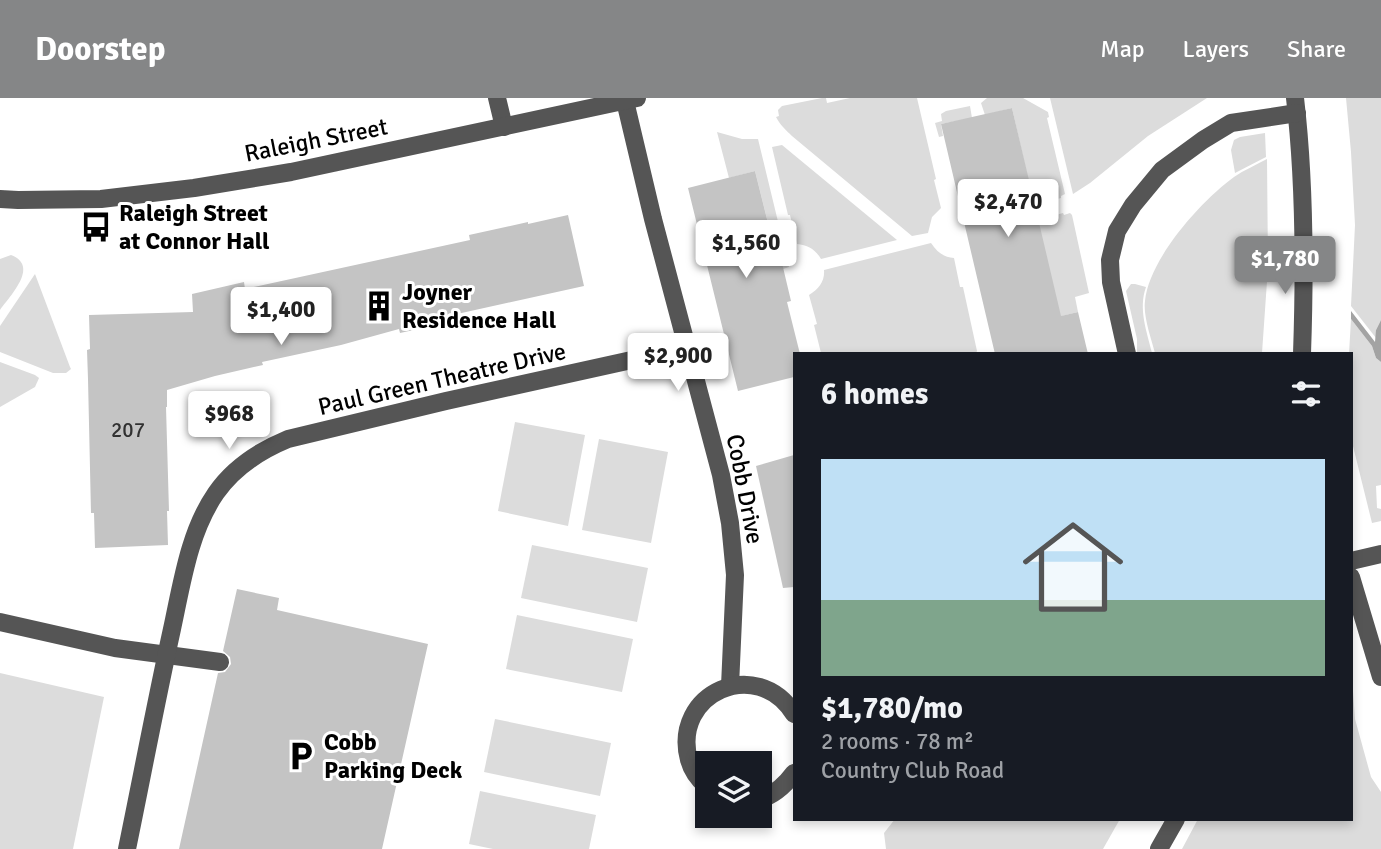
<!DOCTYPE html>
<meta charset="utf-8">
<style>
body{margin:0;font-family:Signika,sans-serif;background:#242831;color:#f1f3f6;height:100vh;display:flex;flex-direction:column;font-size:26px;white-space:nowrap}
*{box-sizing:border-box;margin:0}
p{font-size:23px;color:#9ea1a6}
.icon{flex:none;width:38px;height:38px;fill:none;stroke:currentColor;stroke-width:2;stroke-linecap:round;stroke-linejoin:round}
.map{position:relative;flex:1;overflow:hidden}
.drawer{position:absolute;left:793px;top:254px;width:560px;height:469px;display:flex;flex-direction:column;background:#171b24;border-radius:0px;box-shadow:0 4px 10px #0003}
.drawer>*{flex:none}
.buttons{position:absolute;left:695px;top:653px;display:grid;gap:14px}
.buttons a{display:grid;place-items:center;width:77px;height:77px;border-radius:0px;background:#171b24;box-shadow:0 4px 10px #0003;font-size:35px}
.price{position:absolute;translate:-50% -60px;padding:0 16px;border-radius:7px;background:#fff;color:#222;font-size:23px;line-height:46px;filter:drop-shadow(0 2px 4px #0008)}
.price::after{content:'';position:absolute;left:50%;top:42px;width:21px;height:16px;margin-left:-10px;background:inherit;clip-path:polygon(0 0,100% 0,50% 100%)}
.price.selected{background:#858687;color:#fff}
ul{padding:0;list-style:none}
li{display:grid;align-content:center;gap:14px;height:371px;padding:0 28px}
li span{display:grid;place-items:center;height:217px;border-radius:0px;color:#555}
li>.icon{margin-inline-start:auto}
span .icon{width:126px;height:126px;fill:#fffc;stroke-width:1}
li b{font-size:30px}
h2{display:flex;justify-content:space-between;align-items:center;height:84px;padding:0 28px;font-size:30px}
header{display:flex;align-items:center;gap:42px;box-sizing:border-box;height:98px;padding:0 35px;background:#858687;color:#fff}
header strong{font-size:33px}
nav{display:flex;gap:38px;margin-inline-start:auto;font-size:24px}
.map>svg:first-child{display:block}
.green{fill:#dcdcdc}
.water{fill:#a3a3a3}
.building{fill:#c4c4c4}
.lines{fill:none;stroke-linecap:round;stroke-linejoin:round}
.minor{stroke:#555;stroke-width:18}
.labels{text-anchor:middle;stroke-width:6;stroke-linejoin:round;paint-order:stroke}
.number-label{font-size:21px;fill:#313131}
.street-label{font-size:24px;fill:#000;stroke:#fff}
.poi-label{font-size:24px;font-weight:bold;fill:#000;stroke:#fff;text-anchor:start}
</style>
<header>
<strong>Doorstep</strong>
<nav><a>Map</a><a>Layers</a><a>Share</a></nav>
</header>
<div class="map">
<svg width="1381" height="751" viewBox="0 0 1381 751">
<rect width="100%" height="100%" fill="#fff"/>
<g class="green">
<path d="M822,0H826L827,5L850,0H917L936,81L934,82L941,110L932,119L928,135L912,138L792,38C786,32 780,27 776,19L779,18L778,12L782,8Z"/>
<polygon points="987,0 1023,0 1048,14 1049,19 1047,20 1065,96 1061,98 1061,100 1034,107 1012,10 985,17 981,5"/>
<polygon points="1050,0 1207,0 1148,38 1090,85 1073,96"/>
<polygon points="1346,0 1381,0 1381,222 1376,232 1376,240 1351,208 1355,127 1351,54"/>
<polygon points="970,8 972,20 941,26 943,38 939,39 935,25 942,23 941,16 946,13"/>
<polygon points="717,34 742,41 758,41 789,169 783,171 777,144 773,145 755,73 729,80"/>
<polygon points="1265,35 1266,59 1235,75 1231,52 1234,42 1240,39"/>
<path d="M782,47L897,142L821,161C815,151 808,147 797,146L790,117H788L772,49Z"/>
<path d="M1267,61L1268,169L1262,255H1155C1151,240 1143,218 1145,203C1149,161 1201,103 1234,79C1244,72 1256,67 1267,61Z"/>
<polygon points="1063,115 1064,117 1070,115 1072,117 1089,195 1075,199 1078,214 1058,219 1038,122"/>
<path d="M931,145C937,154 943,159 954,160L960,189H963L977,253L976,255H821L814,227L817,226L809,197C819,191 825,183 824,172Z"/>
<path d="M11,157C40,168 10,198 0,212V161Z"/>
<polygon points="35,176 70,269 71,271 66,275 53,275 0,254 0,228"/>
<path d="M1131,186H1135L1146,189C1138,211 1147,234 1152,255H1137V241L1126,193Z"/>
<polygon points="1351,221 1372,248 1376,260 1381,264 1381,387 1376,388 1377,410 1381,411 1381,423 1372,425 1351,340 1351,256 1349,256"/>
<polygon points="0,264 35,277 39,280 35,289 0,309"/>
<polygon points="515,324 585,337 568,428 498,413"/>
<polygon points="599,341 668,354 651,445 582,432"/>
<polygon points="532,447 648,470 637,524 521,500"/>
<polygon points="517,517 633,541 622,594 506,571"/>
<polygon points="1351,565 1355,621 1371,679 1381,694 1381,751 1182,751 1198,721 1351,721"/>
<polygon points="0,575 104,599 73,751 0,751"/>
<polygon points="495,621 611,645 600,698 484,674"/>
<polygon points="480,693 596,717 589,751 493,751 469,746"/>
<polygon points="895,721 1120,721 1103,751 886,751 884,735"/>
</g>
<polygon class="water" points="1351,213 1375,244 1376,232 1381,222 1381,264 1376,260 1372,248 1351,221"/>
<g class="building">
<polygon points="1012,10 1061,218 1078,214 1088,256 995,256 941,26"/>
<polygon points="755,73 773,145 777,144 791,203 787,204 800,256 794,256 794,279 738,293 688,90"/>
<polygon points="568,117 584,188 457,216 458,221 432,228 400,235 399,231 341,247 262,264 263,267 215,278 167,292 167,309 166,309 169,413 167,413 168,447 95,450 94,415 91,415 88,281 87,252 90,251 89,217 193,214 192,196 244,184 245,191 470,142 469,137 528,124 528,126"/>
<polygon points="794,357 794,489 783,490 756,368"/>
<polygon points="237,491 279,500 277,512 428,546 382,751 179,751 218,575 225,574 231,566 230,559 223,553"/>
</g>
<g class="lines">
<g class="minor">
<polyline points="497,0 504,29"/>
<path d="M1295,0C1305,85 1305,170 1302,256"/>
<polyline points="625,3 653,121 721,377 730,425 735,477 730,588"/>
<polyline points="0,101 18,102 101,101 194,90 291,74 637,0"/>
<polyline points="1127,256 1111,184 1110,162 1117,133 1133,107 1162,72 1203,42 1231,25 1297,15"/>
<polyline points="1351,463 1381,456"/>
<polyline points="1351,479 1381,579"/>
<polyline points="0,524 115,550 220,564"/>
<path d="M707,689C699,682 692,673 689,662C671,595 757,557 794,616"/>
<path d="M760,701C775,697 785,687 794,675"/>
<path d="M127,751C142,678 156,604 172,531C182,485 189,434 216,395C234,369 259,353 288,341L446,303L686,250"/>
<polyline points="1159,751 1176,721"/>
</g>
</g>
<defs>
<g id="bus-bare" transform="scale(2.415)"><path d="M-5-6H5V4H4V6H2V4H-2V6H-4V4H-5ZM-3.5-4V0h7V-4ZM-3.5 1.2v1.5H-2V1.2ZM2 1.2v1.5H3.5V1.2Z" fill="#000" stroke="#fff" stroke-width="2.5" paint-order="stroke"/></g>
<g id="building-bare" transform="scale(2.415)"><path d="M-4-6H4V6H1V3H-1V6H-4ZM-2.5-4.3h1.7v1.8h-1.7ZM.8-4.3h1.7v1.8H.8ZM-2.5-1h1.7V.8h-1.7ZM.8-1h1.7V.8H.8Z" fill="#000" stroke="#fff" stroke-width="2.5" paint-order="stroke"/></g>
<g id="parking-bare" transform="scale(2.415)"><path d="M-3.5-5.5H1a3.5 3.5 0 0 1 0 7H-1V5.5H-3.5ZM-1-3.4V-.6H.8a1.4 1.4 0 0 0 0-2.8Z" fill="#000" stroke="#fff" stroke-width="2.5" paint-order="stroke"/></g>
</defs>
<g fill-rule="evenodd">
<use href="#bus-bare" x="96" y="129"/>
<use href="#building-bare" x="379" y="208"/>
<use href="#parking-bare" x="301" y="658"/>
</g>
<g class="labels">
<g class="number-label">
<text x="128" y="339">207</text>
</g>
<g class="street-label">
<text transform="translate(316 42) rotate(-11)" y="8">Raleigh Street</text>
<text transform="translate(442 281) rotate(-13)" y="8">Paul Green Theatre Drive</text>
<text transform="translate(745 391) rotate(79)" y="8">Cobb Drive</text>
</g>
<g class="poi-label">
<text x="119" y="123">Raleigh Street<tspan x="119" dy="28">at Connor Hall</tspan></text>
<text x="402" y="202">Joyner<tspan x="402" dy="28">Residence Hall</tspan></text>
<text x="324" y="652">Cobb<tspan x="324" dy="28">Parking Deck</tspan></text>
</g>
</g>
</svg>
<div class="buttons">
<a><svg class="icon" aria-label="layers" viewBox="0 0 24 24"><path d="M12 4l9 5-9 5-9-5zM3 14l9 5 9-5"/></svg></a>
</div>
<b class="price" style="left:1008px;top:141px">$2,470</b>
<b class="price" style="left:746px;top:182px">$1,560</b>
<b class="price selected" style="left:1285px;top:198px">$1,780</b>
<b class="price" style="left:281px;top:249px">$1,400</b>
<b class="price" style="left:678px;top:295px">$2,900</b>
<b class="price" style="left:229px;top:353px">$968</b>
<section class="drawer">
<h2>6 homes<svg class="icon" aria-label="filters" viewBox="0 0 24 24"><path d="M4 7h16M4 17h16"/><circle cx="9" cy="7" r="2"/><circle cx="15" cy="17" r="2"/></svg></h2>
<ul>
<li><span style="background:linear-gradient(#bfe0f5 65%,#7fa58c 0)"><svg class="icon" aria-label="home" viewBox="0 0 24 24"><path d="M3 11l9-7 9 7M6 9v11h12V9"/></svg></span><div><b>$1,780/mo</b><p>2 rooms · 78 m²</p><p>Country Club Road</p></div></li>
</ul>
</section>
</div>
